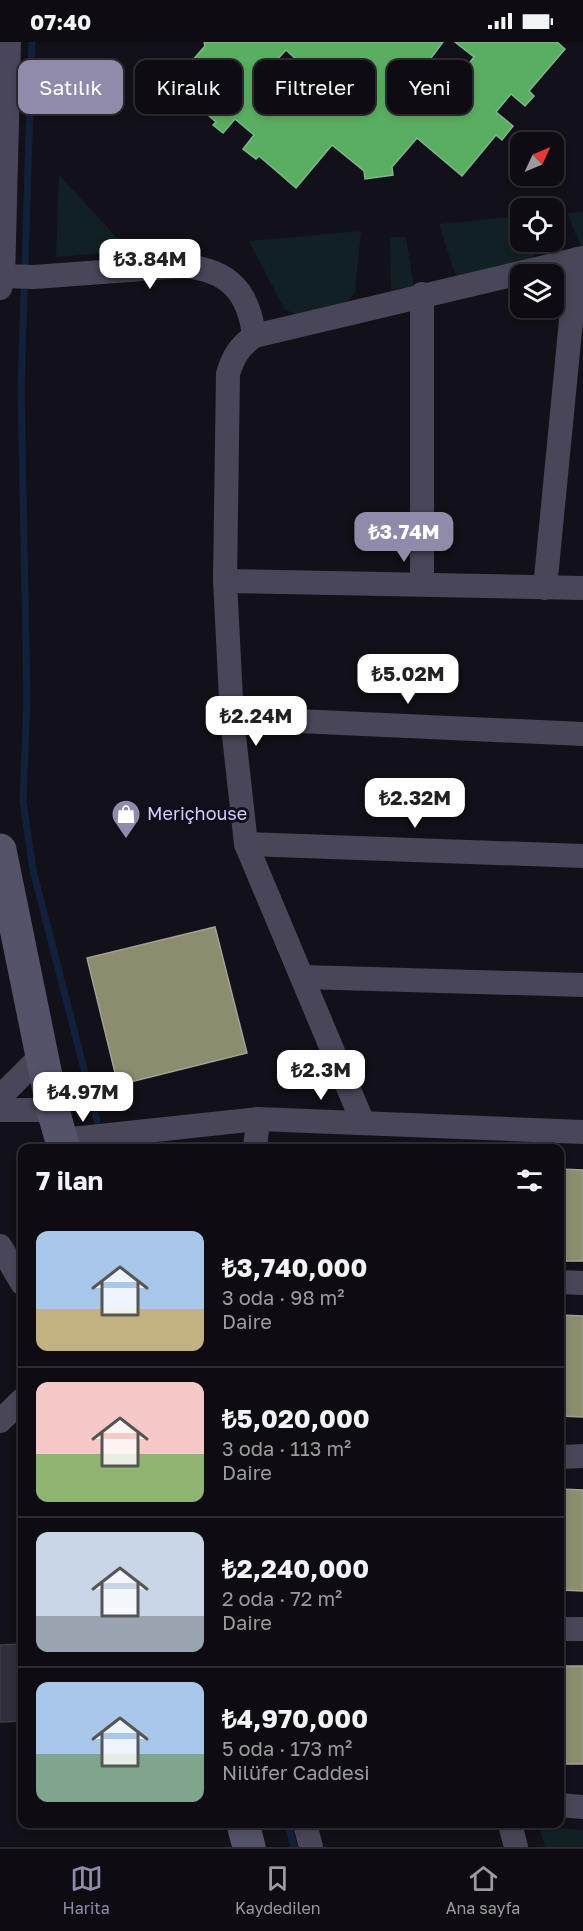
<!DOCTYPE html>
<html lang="tr">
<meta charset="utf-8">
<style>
body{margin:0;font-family:"Golos Text",sans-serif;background:#17151b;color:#f1f3f6;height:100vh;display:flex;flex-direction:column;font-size:22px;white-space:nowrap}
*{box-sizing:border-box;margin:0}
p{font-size:20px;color:#9b9b9f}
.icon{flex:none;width:33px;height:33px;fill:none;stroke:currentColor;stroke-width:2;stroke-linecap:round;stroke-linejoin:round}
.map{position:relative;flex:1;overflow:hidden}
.panel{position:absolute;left:18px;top:1102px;width:546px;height:684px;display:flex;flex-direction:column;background:#0e0c12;border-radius:12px;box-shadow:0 3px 9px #0003,0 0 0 2px #2e2c32}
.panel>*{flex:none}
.guide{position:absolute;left:18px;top:18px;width:548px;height:54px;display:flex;gap:12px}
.needle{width:39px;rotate:46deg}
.tools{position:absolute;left:510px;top:90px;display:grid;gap:12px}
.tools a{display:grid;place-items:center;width:54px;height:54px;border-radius:12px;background:#0e0c12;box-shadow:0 3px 9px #0003,0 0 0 2px #2e2c32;font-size:30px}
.price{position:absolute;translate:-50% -51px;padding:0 14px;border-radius:12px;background:#fff;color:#222;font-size:20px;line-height:39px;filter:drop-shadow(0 2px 3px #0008)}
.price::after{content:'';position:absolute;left:50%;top:36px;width:18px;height:14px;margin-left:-9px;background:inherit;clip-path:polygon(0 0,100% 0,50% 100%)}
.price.on{background:#908bab;color:#fff}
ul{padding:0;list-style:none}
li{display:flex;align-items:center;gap:18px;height:150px;padding:0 18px}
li+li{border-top:2px solid #2e2c32}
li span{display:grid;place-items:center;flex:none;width:168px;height:120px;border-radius:12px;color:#555}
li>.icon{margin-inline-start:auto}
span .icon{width:72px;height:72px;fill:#fffc;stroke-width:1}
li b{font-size:26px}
h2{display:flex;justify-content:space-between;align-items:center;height:72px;padding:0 18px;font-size:26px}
.pill{padding:0 21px;border-radius:12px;background:#0e0c12;box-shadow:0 3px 9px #0003,0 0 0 2px #2e2c32;font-size:21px;line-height:54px}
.pill.on{background:#908bab;color:#fff}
.status{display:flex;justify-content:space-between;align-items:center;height:42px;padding:0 30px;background:#0e0c12;direction:ltr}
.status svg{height:16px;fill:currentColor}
.menu{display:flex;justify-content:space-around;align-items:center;height:84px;border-top:2px solid #2e2c32;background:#0e0c12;font-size:16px;color:#9b9b9f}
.menu a{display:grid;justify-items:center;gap:3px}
.menu .on{color:#908bab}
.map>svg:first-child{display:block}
.green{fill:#112123}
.public{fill:#5aae61;stroke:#7fb78f;stroke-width:1.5;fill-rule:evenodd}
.industry{fill:#8c8c6e;stroke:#a2a098;stroke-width:1.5}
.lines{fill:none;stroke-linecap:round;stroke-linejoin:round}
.stream{stroke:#12213b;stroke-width:7}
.building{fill:#302e3a;stroke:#3f3b4b;stroke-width:1.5}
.minor{stroke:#484658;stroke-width:24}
.secondary{stroke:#55536a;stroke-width:33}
.labels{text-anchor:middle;stroke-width:6;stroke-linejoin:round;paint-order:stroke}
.poi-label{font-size:18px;fill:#d4cdfa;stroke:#100d1b;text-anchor:start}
</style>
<div class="status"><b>07:40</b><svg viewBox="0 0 49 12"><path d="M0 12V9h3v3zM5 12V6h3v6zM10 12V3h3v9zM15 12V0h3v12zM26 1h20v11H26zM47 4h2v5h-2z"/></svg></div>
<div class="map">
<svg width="583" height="1805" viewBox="0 0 583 1805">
<rect width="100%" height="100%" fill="#121018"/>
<g class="green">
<polygon points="59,133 129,209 56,215"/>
<polygon points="583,170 583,205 581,205 567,171"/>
<polygon points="520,174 520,200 536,200 536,211 532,217 458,234 454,230 439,182"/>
<polygon points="361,189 355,251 344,263 299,273 285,268 249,199"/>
<polygon points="390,195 406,195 414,245 391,248"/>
<polygon points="539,1784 583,1788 583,1805 545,1805"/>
</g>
<path class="public" d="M204,0H443L428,20L454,41L474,15L455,0H557L565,7L529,49L534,54L525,64L511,52L496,70L513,84L502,98L496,93L462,134L417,96L392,125L393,133L365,137L364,129L332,103L296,146L259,114L256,117L243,107L254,93L235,77L223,91L213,83L216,80L172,42L205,4ZM286,8L311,31L288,57L262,34Z"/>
<g class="industry">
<polygon points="215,885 247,1011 118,1043 87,916"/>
<polygon points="560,1127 583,1128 583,1219 560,1219"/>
<polygon points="560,1273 583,1274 583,1375 560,1374"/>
<polygon points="560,1447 583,1448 583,1549 560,1548"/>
<rect x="560" y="1624" width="23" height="98"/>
</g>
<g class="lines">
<g class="stream">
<polyline points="32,0 21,346 27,656 23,759 33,828 97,1078"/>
<polyline points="288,1782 294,1805"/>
</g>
</g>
<polygon class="building" points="22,1602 22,1679 0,1680 0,1603"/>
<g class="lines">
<g class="minor">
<path d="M3,234L34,235L184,224C229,228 249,250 254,294"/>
<polyline points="0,246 3,238 9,0"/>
<polyline points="225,539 583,546"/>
<polyline points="422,542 422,252"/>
<polyline points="545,546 577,217"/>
<polyline points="232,676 583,692"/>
<polyline points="246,802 583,814"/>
<polyline points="303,935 583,943"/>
<polyline points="0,1055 42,1013"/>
<polyline points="0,1068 53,1068"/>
<path d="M363,1081L246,802L232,676L225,539L228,332C233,315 239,305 254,294L583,216"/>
<polyline points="62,1098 258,1077 583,1090"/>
<polyline points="255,1107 258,1077"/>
<polyline points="0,1204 22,1241"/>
<polyline points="560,1240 583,1241"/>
<polyline points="0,1379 22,1358"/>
<polyline points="560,1415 583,1414"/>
<polyline points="560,1587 583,1587"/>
<polyline points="560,1763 583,1765"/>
<polyline points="305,1782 311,1805"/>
<polyline points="510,1782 516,1805"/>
</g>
<g class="secondary">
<polyline points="0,808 53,1068 64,1107"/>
<polyline points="243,1782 249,1805"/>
</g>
</g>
<defs>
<g id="shop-pin" transform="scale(1.5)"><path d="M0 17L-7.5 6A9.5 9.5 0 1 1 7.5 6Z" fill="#908bab" stroke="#100d1b"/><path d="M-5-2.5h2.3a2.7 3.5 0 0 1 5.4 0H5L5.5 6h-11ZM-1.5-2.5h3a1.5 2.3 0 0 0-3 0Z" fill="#fff"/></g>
</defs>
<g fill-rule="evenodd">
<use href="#shop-pin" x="126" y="772"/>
</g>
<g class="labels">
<g class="poi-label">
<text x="147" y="778">Meriçhouse</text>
</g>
</g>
</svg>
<div class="tools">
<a><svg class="needle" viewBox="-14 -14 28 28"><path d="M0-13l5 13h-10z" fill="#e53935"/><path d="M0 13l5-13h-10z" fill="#9b9b9f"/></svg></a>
<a><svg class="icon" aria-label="locate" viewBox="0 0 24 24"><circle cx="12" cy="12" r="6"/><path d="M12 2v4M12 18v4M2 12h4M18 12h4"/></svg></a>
<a><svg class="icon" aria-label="layers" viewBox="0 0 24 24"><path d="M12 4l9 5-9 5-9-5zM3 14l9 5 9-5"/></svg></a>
</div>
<b class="price" style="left:150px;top:248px">₺3.84M</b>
<b class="price on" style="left:404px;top:521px">₺3.74M</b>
<b class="price" style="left:408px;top:663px">₺5.02M</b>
<b class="price" style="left:256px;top:705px">₺2.24M</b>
<b class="price" style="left:415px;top:787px">₺2.32M</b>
<b class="price" style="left:321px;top:1059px">₺2.3M</b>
<b class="price" style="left:83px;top:1081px">₺4.97M</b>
<div class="guide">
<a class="pill on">Satılık</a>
<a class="pill">Kiralık</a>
<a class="pill">Filtreler</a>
<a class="pill">Yeni</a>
</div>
<section class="panel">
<h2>7 ilan<svg class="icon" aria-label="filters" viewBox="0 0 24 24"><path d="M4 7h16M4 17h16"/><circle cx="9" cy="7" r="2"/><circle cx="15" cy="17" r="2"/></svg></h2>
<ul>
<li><span style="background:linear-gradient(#a9c7e8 65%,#c2b280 0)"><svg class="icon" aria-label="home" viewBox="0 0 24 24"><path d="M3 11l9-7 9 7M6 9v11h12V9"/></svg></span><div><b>₺3,740,000</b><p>3 oda · 98 m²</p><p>Daire</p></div></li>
<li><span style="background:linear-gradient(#f6c9c9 60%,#8fb573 0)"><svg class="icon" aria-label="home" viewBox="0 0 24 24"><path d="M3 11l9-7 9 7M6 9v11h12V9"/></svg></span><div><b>₺5,020,000</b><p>3 oda · 113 m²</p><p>Daire</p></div></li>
<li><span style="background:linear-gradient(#c9d6e8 70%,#9aa5b1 0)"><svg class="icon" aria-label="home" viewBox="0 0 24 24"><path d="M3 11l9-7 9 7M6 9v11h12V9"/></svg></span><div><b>₺2,240,000</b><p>2 oda · 72 m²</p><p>Daire</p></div></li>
<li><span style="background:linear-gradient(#a9c7e8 60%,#7fa58c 0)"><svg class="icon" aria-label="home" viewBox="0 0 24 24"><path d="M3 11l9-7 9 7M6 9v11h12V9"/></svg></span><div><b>₺4,970,000</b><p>5 oda · 173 m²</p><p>Nilüfer Caddesi</p></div></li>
</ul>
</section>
</div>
<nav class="menu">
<a class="on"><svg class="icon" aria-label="map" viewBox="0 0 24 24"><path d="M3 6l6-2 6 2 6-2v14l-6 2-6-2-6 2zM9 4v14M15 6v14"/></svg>Harita</a>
<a><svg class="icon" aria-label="saved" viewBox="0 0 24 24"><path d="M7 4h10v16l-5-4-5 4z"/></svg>Kaydedilen</a>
<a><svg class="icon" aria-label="home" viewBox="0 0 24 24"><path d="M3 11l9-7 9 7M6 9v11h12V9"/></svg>Ana sayfa</a>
</nav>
